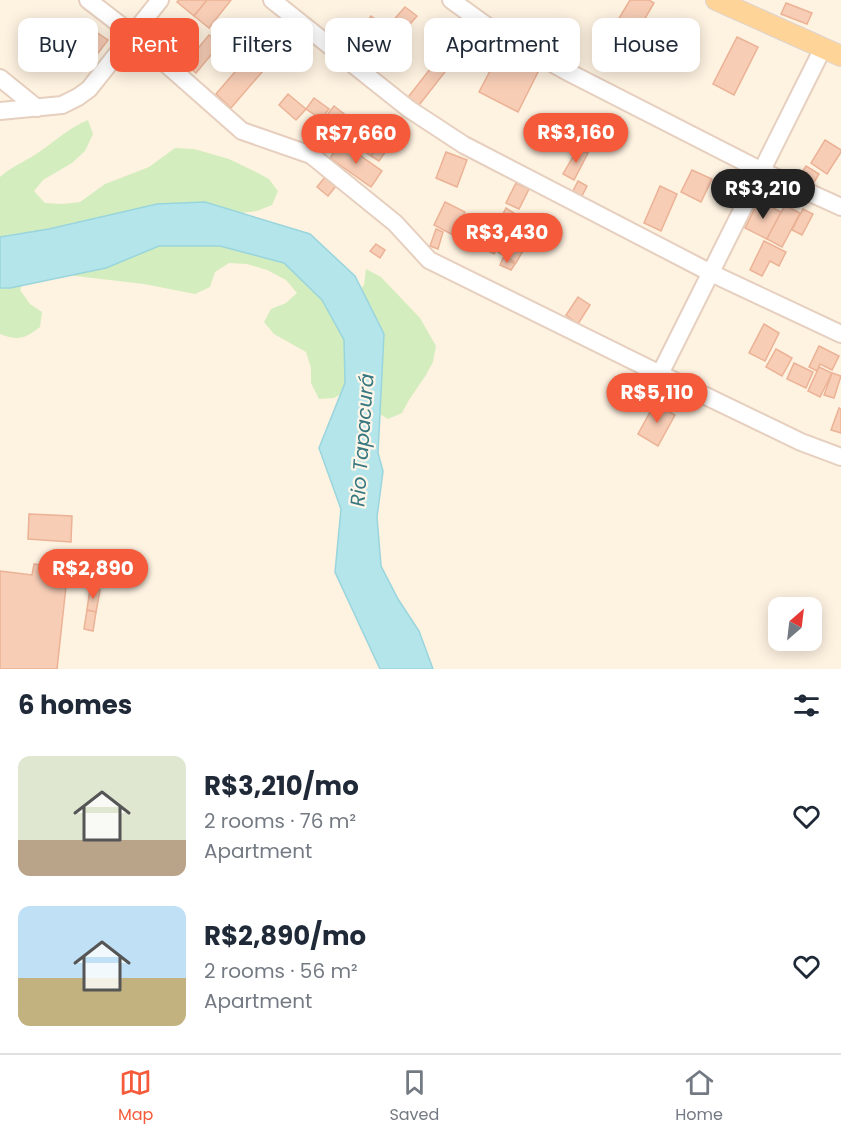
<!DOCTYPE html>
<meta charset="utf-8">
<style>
body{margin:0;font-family:Poppins,sans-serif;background:#f6f6f7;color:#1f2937;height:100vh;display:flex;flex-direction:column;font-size:22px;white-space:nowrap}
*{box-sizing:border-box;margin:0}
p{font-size:20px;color:#747a83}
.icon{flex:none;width:33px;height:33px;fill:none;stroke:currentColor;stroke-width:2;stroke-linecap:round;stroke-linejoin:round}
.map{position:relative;height:669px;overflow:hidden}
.sheet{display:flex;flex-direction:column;background:#fff;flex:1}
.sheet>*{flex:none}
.hud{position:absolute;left:18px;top:18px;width:806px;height:54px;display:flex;gap:12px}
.needle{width:39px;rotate:28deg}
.tools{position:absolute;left:768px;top:597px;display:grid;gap:12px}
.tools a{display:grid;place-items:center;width:54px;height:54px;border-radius:12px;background:#fff;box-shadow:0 3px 15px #0003;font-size:30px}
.price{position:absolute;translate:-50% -51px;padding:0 14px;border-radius:21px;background:#f55b3a;color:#fff;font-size:20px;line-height:39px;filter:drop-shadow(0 2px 3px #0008)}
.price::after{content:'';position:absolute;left:50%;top:36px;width:18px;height:14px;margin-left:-9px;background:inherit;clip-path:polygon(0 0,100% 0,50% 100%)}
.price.active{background:#222;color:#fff}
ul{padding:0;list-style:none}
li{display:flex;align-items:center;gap:18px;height:150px;padding:0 18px}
li span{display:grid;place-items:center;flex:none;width:168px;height:120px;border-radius:12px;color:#555}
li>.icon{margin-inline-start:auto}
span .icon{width:72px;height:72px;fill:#fffc;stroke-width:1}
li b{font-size:26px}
h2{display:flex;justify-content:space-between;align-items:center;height:72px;padding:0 18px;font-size:26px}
.chip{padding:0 21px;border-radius:12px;background:#fff;box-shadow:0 3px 15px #0003;font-size:21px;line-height:54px}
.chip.active{background:#f55b3a;color:#fff}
.tab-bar{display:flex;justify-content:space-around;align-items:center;height:84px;border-top:2px solid #e0e1e3;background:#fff;font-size:16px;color:#747a83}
.tab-bar a{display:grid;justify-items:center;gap:3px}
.tab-bar .active{color:#f55b3a}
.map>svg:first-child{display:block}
.green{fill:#d4edbe}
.water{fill:#b4e5ea;stroke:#99d5dd;stroke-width:1.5}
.building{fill:#f7cdb6;stroke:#ebb295;stroke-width:1.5}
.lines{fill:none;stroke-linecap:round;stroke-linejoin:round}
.minor-casing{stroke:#e6cfbe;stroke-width:20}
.major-casing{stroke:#dcd3cf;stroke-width:22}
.minor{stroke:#fff;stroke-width:16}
.major{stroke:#ffd498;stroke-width:20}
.labels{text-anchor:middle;stroke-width:4.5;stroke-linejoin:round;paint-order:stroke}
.water-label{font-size:20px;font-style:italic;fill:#37777f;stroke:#fff6ea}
</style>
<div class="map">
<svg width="841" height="669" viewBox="0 0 841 669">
<rect width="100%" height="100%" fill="#fef2e1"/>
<path class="green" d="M88,120L93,134L85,151L72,163L43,180L34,191L45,203L62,204L80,202L105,184L149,167L175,148L194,149L229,159L256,172L269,179L278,191L272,205L257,211L241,213L226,234L355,297L364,285L366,269L381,277L420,318L436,346L433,362L426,375L409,400L402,413L388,419L373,410L348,390L334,398L319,399L311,383V368L306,352L274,334L264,322L271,309L286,303L297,293L286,280L267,270L247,264L229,263L215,272L210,287L195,294L144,284L58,274L26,276L20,290L30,304L42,312L40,327C25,339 18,341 0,334V177C11,167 24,162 36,154C55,142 68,128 88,120Z"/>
<polygon class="water" points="205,202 310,234 355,276 384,334 378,453 383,471 377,517 381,566 398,599 419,631 433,669 380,669 335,572 341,509 319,448 345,383 344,340 322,300 284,263 220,246 159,246 106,268 10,288 0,288 0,237 49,229 157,204"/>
<g class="building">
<polygon points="179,0 207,0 194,16 177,2"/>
<polygon points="207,0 231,0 209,28 194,16"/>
<polygon points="630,0 649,0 654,3 632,41 612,30"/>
<polygon points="786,3 812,13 807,24 781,14"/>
<polygon points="405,7 417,16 403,32 391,23"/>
<polygon points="371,16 385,27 363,56 349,45"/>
<polygon points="93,30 108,40 86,69 71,58"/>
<polygon points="209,35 220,44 196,73 185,64"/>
<polygon points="737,37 758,47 734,95 713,84"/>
<polygon points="500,52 538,72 518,112 479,92"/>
<polygon points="246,59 262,72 231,108 216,94"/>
<polygon points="434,64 445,72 416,109 405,101"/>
<polygon points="288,94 306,109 296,120 279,105"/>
<polygon points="314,98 329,109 321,119 306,109"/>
<polygon points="334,106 353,121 342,135 323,120"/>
<polygon points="370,136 380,143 371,156 361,149"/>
<polygon points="825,140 841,150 841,152 827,174 811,163"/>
<polygon points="341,142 382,171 371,187 330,158"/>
<polygon points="378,146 386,151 379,161 371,156"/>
<polygon points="578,148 588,153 574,180 563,174"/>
<polygon points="446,152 467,160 457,187 436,178"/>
<polygon points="806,166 819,174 813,184 800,176"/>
<polygon points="692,170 712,179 701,202 681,192"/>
<polygon points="325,177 336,186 328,196 317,187"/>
<polygon points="578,181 587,186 582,196 573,191"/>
<polygon points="516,183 529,189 519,209 506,203"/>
<polygon points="660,186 677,194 661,231 644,223"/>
<polygon points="759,200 781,212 767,239 745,228"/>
<polygon points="445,202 465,212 453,235 434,225"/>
<polygon points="785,205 800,213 782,247 767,239"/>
<polygon points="506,208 517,215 511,224 501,218"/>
<polygon points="803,209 813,214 802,235 792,230"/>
<polygon points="436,229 443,232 438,249 430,246"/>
<polygon points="489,231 503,240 494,254 480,246"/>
<polygon points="509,232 528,242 516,263 498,252"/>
<polygon points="764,241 786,252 779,266 770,261 762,276 750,270"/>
<polygon points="376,244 385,250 380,258 370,251"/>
<polygon points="503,258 515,264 511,270 500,265"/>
<polygon points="578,297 590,305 578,324 566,315"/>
<polygon points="764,324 779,333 765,361 749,353"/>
<polygon points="819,346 839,356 832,370 820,364 817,371 809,367"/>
<polygon points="776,349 792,358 782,376 766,367"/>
<polygon points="794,363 813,372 806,388 787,379"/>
<polygon points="819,367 832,373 820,397 808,391"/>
<polygon points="832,373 841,376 834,398 824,395"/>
<polygon points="655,403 675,415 658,446 638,434"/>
<polygon points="839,408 841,409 841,433 831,430"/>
<polygon points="29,514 72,516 71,542 28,539"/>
<polygon points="34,564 68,568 57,669 0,669 0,571 32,575"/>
<polygon points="90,588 100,590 96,612 87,610"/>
<polygon points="87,610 96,612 93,631 84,629"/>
</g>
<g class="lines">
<g class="minor-casing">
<g id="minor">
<polyline points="88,0 132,34 242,131 311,155 395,223 429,260 660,374 801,442 841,457"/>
<polyline points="272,0 409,109 464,145 711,273 841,334"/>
<polyline points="451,0 490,28 566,71 762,171 841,207"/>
<polyline points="0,78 37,108"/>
<polyline points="0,111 62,105 78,97 89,89 160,0"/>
<polyline points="660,374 823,48"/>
</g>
</g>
<g class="major-casing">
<polyline id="major" points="716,0 841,56"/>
</g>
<use href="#minor" class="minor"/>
<use href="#major" class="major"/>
</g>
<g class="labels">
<g class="water-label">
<text transform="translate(362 440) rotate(-86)" y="7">Rio Tapacurá</text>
</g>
</g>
</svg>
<div class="tools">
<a><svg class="needle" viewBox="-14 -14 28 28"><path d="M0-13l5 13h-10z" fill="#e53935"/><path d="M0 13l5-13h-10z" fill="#747a83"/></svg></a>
</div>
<b class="price" style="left:576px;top:164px">R$3,160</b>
<b class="price" style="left:356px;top:165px">R$7,660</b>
<b class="price active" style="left:763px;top:220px">R$3,210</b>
<b class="price" style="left:507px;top:264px">R$3,430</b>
<b class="price" style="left:657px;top:424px">R$5,110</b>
<b class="price" style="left:93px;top:600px">R$2,890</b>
<div class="hud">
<a class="chip">Buy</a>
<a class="chip active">Rent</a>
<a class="chip">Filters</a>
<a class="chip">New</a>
<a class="chip">Apartment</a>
<a class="chip">House</a>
</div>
</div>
<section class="sheet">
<h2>6 homes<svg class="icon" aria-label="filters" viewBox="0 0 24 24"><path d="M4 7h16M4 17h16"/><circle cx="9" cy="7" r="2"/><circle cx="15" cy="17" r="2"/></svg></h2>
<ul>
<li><span style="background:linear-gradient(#dfe7d0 70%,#b9a48a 0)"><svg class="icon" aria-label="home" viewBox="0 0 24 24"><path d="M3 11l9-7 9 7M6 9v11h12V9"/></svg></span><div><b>R$3,210/mo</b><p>2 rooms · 76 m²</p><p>Apartment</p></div><svg class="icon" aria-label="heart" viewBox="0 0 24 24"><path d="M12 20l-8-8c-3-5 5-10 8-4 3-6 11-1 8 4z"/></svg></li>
<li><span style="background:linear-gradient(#bfe0f5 60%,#c2b280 0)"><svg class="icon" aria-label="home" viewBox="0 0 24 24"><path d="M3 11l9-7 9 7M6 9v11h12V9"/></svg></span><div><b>R$2,890/mo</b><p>2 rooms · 56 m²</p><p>Apartment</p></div><svg class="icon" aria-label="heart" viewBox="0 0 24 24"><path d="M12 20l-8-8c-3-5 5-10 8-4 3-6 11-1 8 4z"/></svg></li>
</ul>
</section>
<nav class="tab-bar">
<a class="active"><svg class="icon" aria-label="map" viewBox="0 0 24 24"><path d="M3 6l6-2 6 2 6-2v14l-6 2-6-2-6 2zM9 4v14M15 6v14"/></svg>Map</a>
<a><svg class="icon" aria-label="saved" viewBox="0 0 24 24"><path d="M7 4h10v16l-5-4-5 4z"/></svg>Saved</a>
<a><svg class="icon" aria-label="home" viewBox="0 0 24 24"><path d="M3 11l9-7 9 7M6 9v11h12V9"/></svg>Home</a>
</nav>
